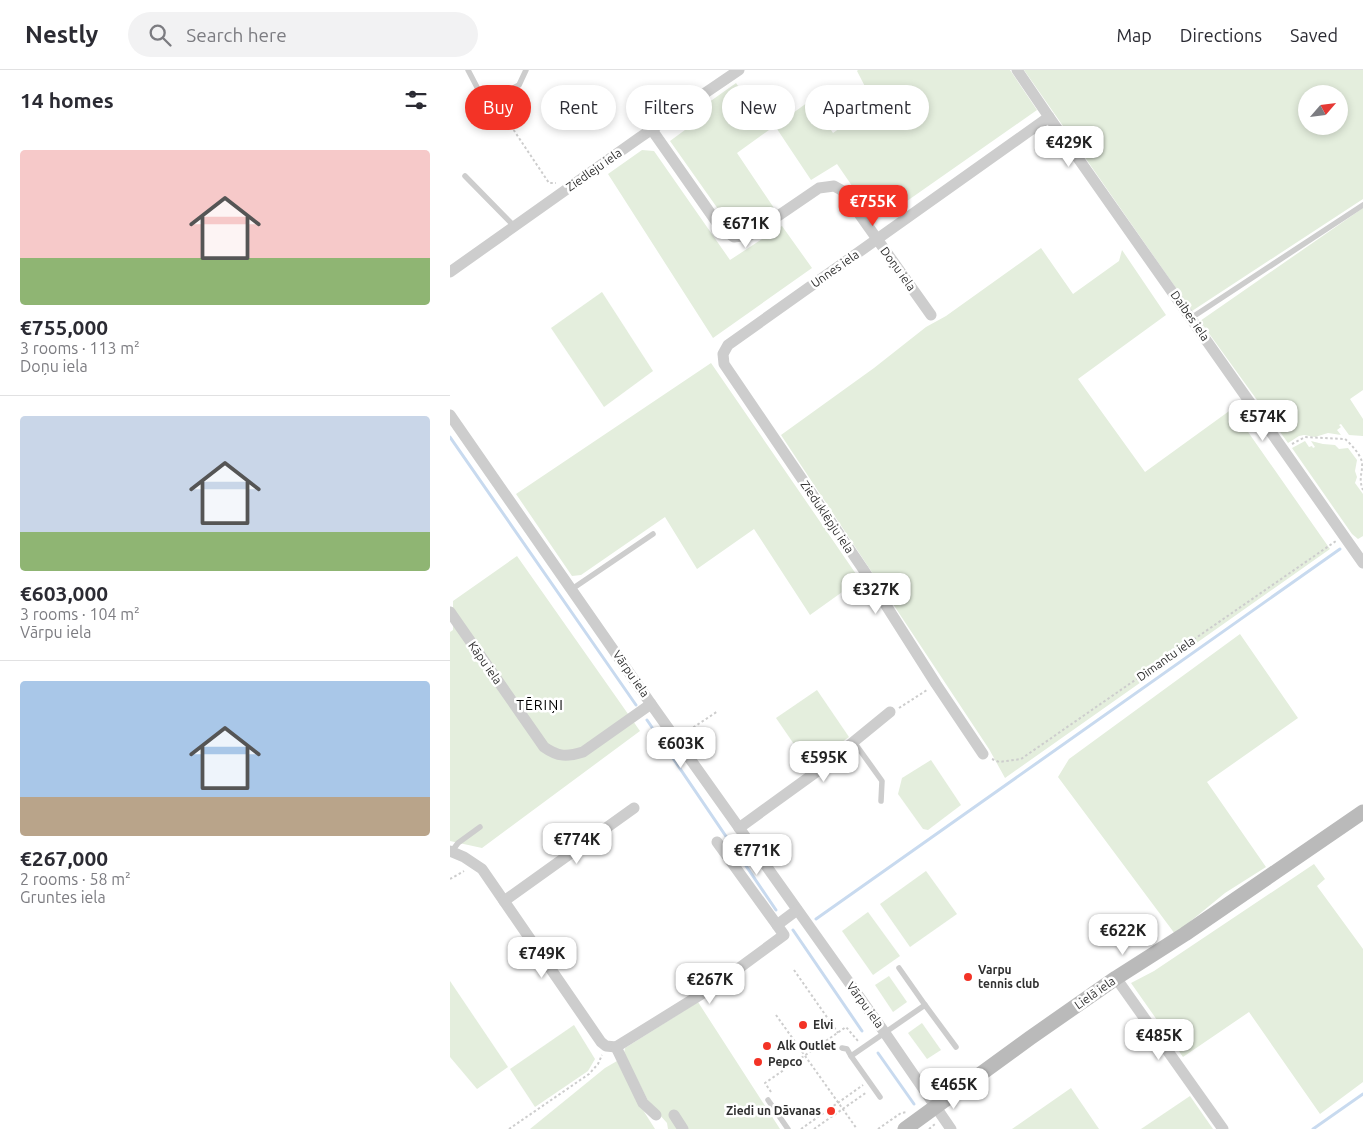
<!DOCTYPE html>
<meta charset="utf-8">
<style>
body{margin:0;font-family:Ubuntu,sans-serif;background:#f2f2f3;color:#2b2b33;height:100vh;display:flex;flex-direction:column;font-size:19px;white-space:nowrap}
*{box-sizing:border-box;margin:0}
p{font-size:16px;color:#7c7c81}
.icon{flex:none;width:28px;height:28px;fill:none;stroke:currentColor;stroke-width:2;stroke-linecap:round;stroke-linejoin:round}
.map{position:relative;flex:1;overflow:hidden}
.sheet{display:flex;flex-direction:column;background:#fff;width:450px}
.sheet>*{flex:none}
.hud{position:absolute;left:15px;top:15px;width:475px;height:45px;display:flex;gap:10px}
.needle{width:32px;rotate:62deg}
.buttons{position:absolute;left:848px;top:15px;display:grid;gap:10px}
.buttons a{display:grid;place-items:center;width:50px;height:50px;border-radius:50%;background:#fff;box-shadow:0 2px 8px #0003;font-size:25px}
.price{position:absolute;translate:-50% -42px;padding:0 11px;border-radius:10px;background:#fff;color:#222;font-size:16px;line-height:32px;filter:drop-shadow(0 1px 2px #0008)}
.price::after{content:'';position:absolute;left:50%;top:30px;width:15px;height:11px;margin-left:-8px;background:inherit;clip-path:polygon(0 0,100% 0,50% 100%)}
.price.on{background:#f33326;color:#fff}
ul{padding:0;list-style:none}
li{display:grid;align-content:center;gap:10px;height:265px;padding:0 20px}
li+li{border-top:1px solid #e1e1e2}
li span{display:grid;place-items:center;height:155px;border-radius:5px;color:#555}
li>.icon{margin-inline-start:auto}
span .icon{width:90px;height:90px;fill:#fffc;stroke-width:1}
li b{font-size:21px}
h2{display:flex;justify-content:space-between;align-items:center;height:60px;padding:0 20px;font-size:21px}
.pill{padding:0 18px;border-radius:22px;background:#fff;box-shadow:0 2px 8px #0003;font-size:18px;line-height:45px}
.pill.on{background:#f33326;color:#fff}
header{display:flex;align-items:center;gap:30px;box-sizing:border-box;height:70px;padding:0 25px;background:#fff;border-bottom:1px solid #e1e1e2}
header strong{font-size:24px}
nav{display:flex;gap:28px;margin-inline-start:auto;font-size:18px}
.search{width:350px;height:45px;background:#f2f2f3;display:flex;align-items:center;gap:12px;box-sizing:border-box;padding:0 18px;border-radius:28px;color:#7c7c81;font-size:19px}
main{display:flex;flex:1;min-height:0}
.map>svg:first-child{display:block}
.green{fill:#e4eedd;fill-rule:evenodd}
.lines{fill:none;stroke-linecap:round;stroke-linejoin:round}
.stream{stroke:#c8daef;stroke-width:3}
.path{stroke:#cdcdcd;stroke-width:2;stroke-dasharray:2.5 2.5;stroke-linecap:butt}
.lane{stroke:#cdcdcd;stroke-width:5.5}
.street{stroke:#cdcdcd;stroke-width:11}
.secondary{stroke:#bababa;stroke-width:15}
.poi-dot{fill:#f33326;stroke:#fff;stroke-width:2}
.labels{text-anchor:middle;stroke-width:5;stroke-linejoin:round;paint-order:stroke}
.street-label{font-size:12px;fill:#303030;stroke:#fff}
.poi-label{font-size:12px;font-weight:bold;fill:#303030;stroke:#fff;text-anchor:start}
.neighbourhood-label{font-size:14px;letter-spacing:1px;fill:#000;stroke:#fff}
</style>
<header>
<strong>Nestly</strong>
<div class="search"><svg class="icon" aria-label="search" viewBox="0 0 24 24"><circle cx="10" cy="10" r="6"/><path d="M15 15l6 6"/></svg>Search here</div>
<nav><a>Map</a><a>Directions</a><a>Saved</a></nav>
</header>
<main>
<section class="sheet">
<h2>14 homes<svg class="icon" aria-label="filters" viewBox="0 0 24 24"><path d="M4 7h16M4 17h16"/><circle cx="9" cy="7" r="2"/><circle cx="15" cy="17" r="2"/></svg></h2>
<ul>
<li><span style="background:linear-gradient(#f6c9c9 70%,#8fb573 0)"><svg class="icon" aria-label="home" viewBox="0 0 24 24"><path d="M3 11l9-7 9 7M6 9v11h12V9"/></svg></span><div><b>€755,000</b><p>3 rooms · 113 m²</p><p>Doņu iela</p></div></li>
<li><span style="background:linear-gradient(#c9d6e8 75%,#8fb573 0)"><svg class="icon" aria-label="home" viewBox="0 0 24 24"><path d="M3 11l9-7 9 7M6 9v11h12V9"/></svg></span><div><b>€603,000</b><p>3 rooms · 104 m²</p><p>Vārpu iela</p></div></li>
<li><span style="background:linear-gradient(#a9c7e8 75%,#b9a48a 0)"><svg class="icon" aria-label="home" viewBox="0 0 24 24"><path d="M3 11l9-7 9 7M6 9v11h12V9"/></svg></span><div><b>€267,000</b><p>2 rooms · 58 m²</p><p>Gruntes iela</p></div></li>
</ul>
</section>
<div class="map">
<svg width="913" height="1059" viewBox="0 0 913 1059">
<rect width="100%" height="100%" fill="#fff"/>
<g class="green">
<polygon points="408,0 560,0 587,40 437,145 420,142 387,94 361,110 325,56 361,30 383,63 424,34 407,1"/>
<path d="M574,0H913V129L742,241ZM856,24H889V56H856Z"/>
<polygon points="286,13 319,60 287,83 324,138 294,159 280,156 220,71 239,57 234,50"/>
<polygon points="192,80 204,81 280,190 332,156 362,198 263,268 158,104"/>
<polygon points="913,138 913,320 900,329 913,349 913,366 899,365 891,354 889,355 891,357 887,360 891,365 878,363 865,367 854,365 849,366 838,373 750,251"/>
<polygon points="591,178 623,224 669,191 672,180 716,245 628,309 695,402 782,339 880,479 555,708 539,679 331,365 424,298 476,257 496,246"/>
<polygon points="152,222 203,301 154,337 101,258"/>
<polygon points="261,293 406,504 402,515 360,545 304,459 247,499 215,447 131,505 122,506 66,424"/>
<polygon points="855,371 859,377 862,376 863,378 865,377 861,371 873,374 885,375 889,379 898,378 907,390 905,401 907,407 905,413 913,424 913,466 908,469 902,464 842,378"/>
<polygon points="67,486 190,661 32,778 0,771 0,562 3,560 3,531"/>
<polygon points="790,564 848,648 757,712 816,797 775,823 725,864 608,707 619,689"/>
<polygon points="367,620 399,667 359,696 326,648"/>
<polygon points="481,690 511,735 478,760 473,759 448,724 452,708"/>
<polygon points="864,794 875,809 867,816 913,879 913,1012 870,1044 799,942 733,987 681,913 704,901"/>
<polygon points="476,801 507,844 460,877 430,834"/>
<polygon points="418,842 450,886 423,905 392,861"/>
<polygon points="439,906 457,932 443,942 425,915"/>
<polygon points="0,911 58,997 27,1019 0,987"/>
<polygon points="248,932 330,1059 218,1059 217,1053 199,1033 174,983 175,978"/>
<polygon points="472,953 491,980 477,989 458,963"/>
<polygon points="124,955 145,989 138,1001 85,1037 60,999"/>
<polygon points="167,991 186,1029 205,1059 80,1059 155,998"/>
<polygon points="621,1018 649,1059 562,1059"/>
<polygon points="740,1026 763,1059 691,1059"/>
</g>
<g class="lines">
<g class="stream">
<polyline points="0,367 186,635"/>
<polyline points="197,650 326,840"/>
<polyline points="366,849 890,479"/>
<polyline points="343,860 412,961"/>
<polyline points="428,983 464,1034"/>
<polyline points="863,1059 913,1024"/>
</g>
<g class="path">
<polyline points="47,35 99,113 106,113"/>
<path d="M842,374L855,367L895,369C901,374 910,384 912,392C913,403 908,408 913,420"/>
<polyline points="449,638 477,620"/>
<polyline points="235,663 268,641"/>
<polyline points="542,689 549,692 571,689 886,471"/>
<polyline points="0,809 14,801"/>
<polyline points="344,900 388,963"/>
<polyline points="326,945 407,1059"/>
<polyline points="321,1022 315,1013 396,957 408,971"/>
<polyline points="59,1059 139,1004 148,994 152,985"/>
<polyline points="351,1059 413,1015"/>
<polyline points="364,1059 417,1022"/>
<polyline points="428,1059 451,1043 457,1042"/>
<polyline points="479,1059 485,1054"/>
</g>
<g class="lane">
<polyline points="18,0 29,21 43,29 69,15 76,0"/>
<polyline points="15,106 64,156"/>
<polyline points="741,248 913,135"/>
<polyline points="122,519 203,464"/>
<polyline points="404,672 432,711 431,731"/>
<polyline points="2,781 8,773 30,757"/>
<polyline points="449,898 475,935"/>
<polyline points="392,978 397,979 401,986 475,935 506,977"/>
<polyline points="401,986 430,1027"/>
<polyline points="318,1030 338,1059"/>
</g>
<g class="street">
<polyline points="567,0 599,47 913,493"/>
<polyline points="202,60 270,157 284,167 300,165 369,118 384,116 393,121 481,245"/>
<polyline points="0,202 189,68 289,0"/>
<polyline points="0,345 201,634 435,963 501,1059"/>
<path d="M0,542L94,677C108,687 117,687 133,682L201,634"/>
<polyline points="533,684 486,614 413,499 274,294 273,284 278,275 599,47"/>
<polyline points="289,758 369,700 440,642"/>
<polyline points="267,772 327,855"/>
<polyline points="0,781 14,787 32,799 151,972 156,976 166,977 266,915 334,865 327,855 347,840"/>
<polyline points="54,831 184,738"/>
<polyline points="666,908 773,1059"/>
<polyline points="166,977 193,1033 206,1045"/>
<polyline points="224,1045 233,1059"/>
</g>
<polyline class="secondary" points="455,1059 580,968 666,908 735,864 913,742"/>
</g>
<g class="poi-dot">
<circle cx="518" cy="907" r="5"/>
<circle cx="353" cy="955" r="5"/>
<circle cx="317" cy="976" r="5"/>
<circle cx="308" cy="992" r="5"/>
<circle cx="381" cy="1041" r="5"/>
</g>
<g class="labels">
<g class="street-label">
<text transform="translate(144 100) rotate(-35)" y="4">Ziedleju iela</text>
<text transform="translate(385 199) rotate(-35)" y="4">Unnes iela</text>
<text transform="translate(448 199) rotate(54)" y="4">Doņu iela</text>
<text transform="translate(740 246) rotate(55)" y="4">Daibes iela</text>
<text transform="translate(377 447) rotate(56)" y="4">Zieduklēpju iela</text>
<text transform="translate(716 589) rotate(-35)" y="4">Dimantu iela</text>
<text transform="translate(35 593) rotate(55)" y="4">Kāpu iela</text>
<text transform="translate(181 604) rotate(55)" y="4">Vārpu iela</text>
<text transform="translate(645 923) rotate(-35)" y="4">Lielā iela</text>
<text transform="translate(415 935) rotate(54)" y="4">Vārpu iela</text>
</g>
<g class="poi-label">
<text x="528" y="904">Varpu<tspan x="528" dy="14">tennis club</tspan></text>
<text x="363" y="959">Elvi</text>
<text x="327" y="980">Alk Outlet</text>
<text x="318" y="996">Pepco</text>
<text x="371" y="1045" text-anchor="end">Ziedi un Dāvanas</text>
</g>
<g class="neighbourhood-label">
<text x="90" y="640">TĒRIŅI</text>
</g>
</g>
</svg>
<div class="buttons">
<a><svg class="needle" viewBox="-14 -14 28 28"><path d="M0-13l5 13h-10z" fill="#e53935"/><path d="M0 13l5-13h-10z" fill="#7c7c81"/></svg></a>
</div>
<b class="price" style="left:619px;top:98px">€429K</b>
<b class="price on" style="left:423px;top:157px">€755K</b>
<b class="price" style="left:296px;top:179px">€671K</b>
<b class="price" style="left:813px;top:372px">€574K</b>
<b class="price" style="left:426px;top:545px">€327K</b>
<b class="price" style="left:231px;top:699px">€603K</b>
<b class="price" style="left:374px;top:713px">€595K</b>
<b class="price" style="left:127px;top:795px">€774K</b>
<b class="price" style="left:307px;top:806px">€771K</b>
<b class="price" style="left:673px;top:886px">€622K</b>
<b class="price" style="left:92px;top:909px">€749K</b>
<b class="price" style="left:260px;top:935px">€267K</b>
<b class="price" style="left:709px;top:991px">€485K</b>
<b class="price" style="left:504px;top:1040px">€465K</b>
<div class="hud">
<a class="pill on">Buy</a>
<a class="pill">Rent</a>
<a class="pill">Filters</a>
<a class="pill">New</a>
<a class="pill">Apartment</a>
</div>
</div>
</main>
